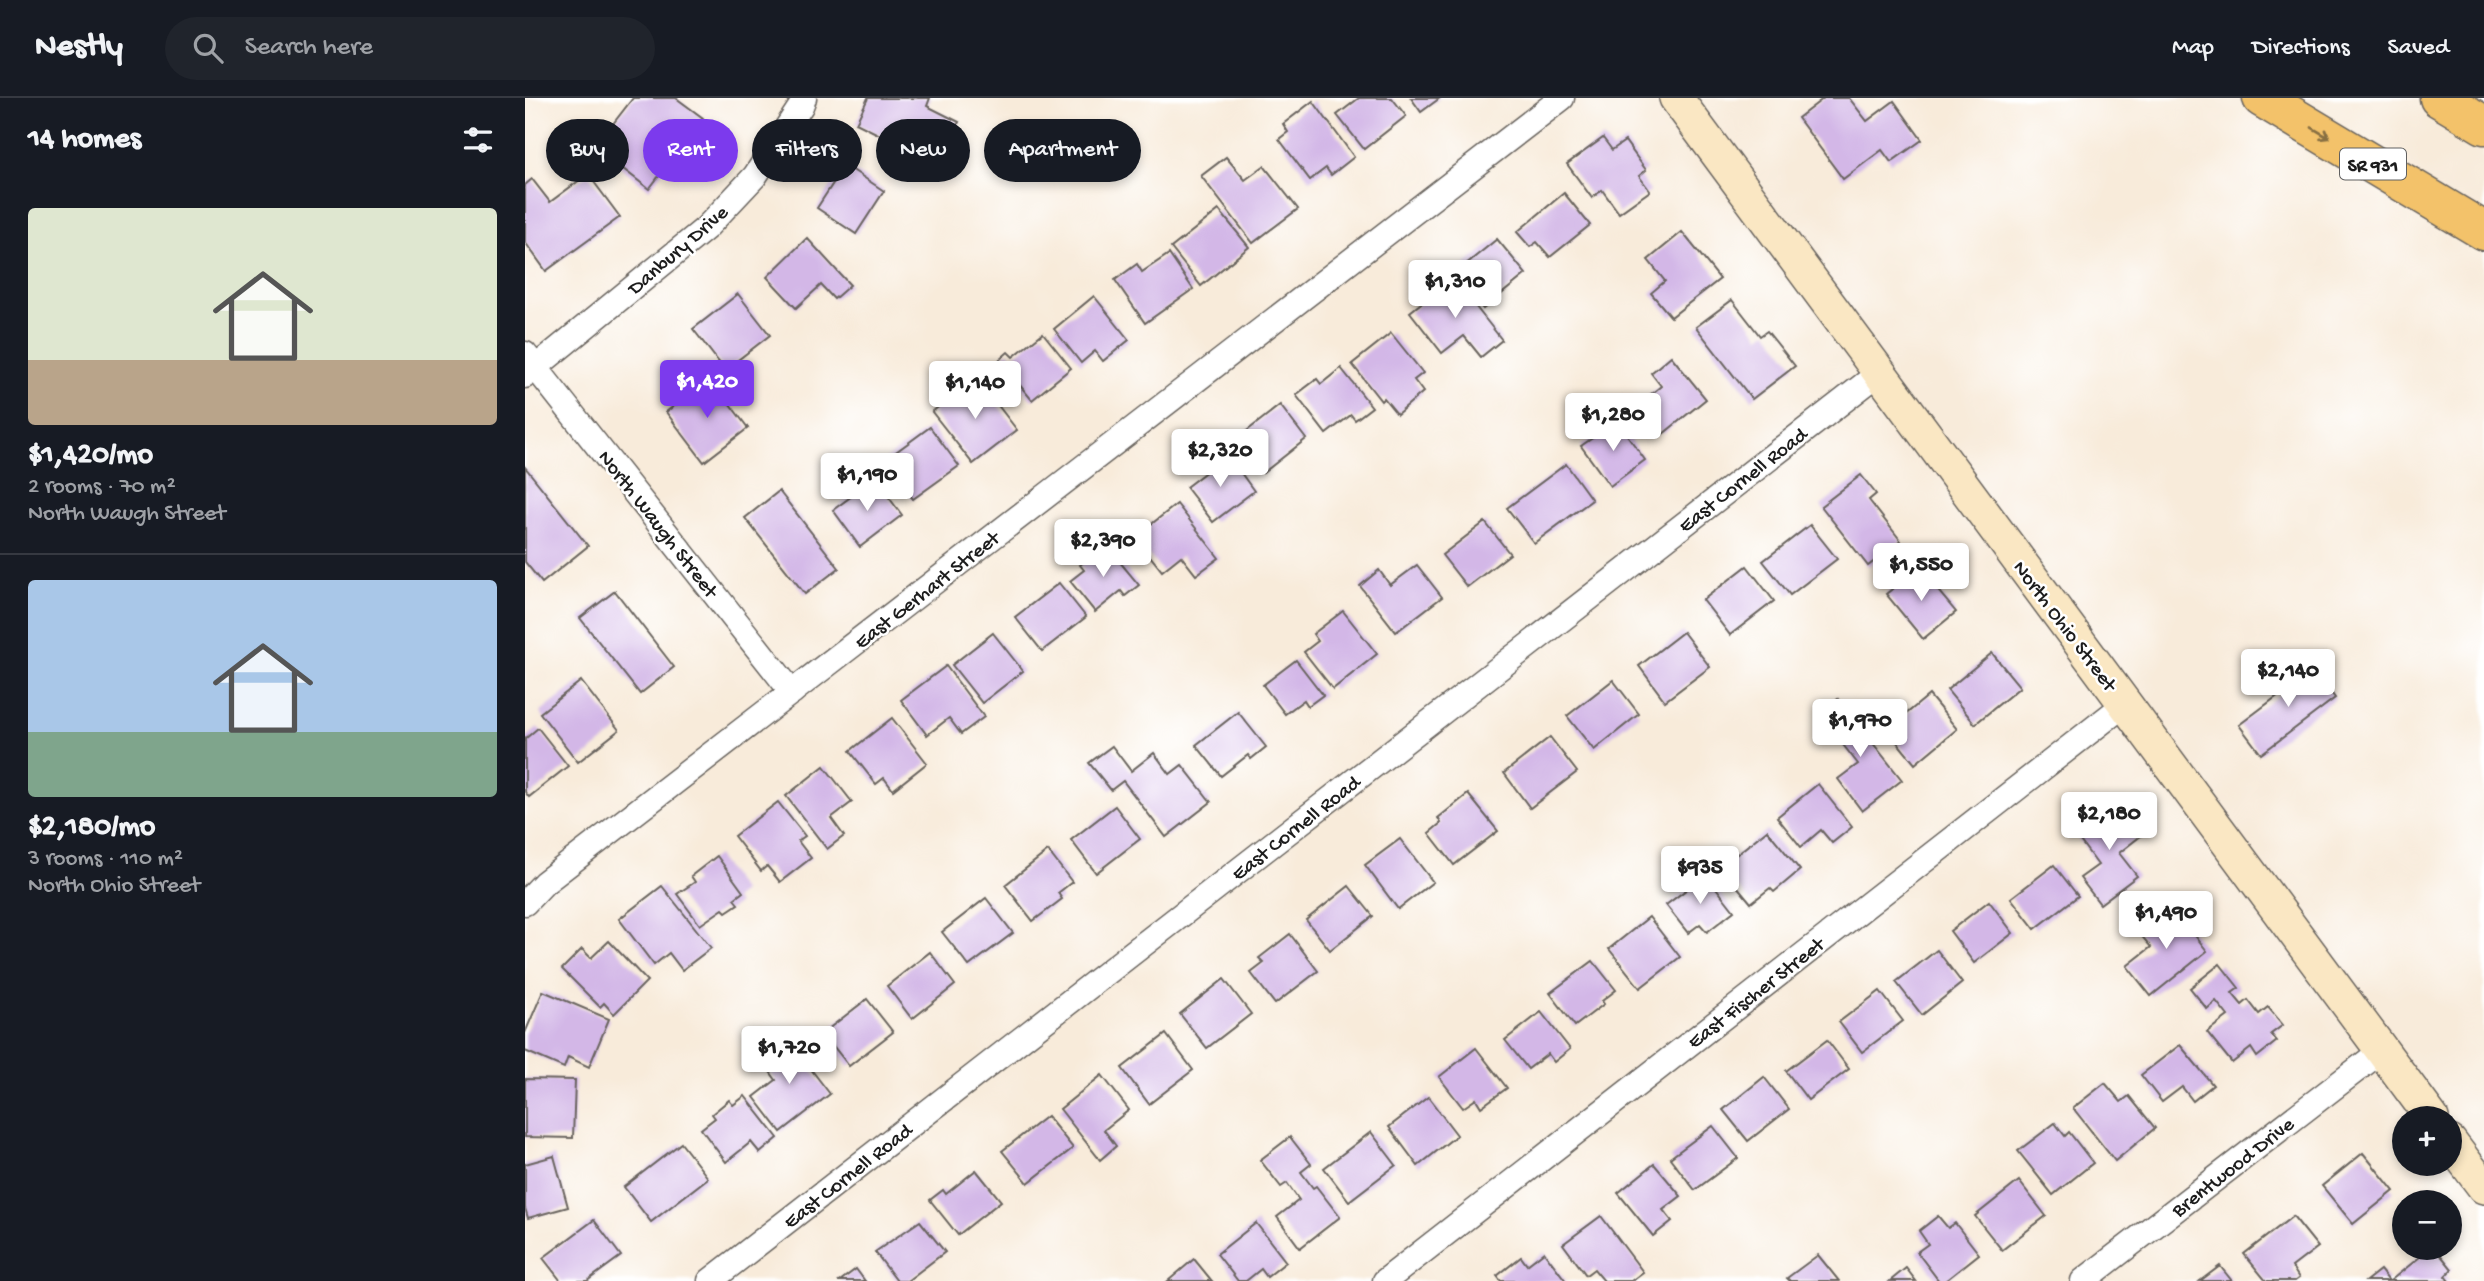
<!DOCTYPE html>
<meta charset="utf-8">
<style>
body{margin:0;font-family:"Gochi Hand",sans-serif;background:#20242c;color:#f1f3f6;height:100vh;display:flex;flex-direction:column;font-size:26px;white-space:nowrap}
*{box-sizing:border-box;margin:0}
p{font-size:23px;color:#9ea1a6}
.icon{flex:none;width:38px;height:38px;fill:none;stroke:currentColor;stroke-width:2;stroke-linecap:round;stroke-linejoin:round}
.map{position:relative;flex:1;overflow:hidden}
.drawer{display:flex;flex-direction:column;background:#171b24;width:525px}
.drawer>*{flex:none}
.guide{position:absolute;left:21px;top:21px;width:665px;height:63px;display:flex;gap:14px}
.fabs{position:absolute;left:1867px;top:1008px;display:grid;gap:14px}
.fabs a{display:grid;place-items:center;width:70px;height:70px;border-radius:50%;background:#171b24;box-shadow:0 4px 10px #0003;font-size:35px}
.price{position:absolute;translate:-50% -60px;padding:0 16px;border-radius:7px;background:#fff;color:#222;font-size:23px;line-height:46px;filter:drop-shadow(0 2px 4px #0008)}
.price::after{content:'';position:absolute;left:50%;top:42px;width:21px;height:16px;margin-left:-10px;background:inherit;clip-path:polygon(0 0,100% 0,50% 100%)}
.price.active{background:#7c3aed;color:#fff}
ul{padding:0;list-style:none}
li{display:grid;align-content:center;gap:14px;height:371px;padding:0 28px}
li+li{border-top:2px solid #363941}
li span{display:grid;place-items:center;height:217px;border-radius:7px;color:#555}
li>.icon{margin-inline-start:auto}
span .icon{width:126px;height:126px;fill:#fffc;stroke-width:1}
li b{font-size:30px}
h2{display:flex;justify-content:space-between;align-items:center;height:84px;padding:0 28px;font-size:30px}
.pill{padding:0 24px;border-radius:32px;background:#171b24;box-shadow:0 4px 10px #0003;font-size:24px;line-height:63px}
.pill.active{background:#7c3aed;color:#fff}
header{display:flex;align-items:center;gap:42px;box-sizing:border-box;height:98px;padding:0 35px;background:#171b24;border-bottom:2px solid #363941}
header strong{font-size:33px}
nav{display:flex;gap:38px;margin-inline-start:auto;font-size:24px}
.search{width:490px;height:63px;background:#20242c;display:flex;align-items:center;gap:18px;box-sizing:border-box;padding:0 24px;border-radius:38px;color:#9ea1a6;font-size:26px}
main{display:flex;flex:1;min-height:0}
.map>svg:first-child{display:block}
.building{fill:#d3b7e7}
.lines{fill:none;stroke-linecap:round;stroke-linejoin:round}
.street-casing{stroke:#69645e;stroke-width:27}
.secondary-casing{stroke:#69645e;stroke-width:36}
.primary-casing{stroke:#69645e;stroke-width:41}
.street{stroke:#fff;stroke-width:24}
.secondary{stroke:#fae7c3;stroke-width:33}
.primary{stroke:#f3c26a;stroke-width:38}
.oneway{stroke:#886f43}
.labels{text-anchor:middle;stroke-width:5;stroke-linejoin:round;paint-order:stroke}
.shield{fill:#fff;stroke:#606060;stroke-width:2}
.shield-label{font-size:19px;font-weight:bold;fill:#1c1c1c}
.street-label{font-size:21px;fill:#1c1c1c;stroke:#fff}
</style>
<header>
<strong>Nestly</strong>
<div class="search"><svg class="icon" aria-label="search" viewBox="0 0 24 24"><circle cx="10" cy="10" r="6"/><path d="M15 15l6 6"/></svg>Search here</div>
<nav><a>Map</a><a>Directions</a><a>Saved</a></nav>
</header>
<main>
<section class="drawer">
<h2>14 homes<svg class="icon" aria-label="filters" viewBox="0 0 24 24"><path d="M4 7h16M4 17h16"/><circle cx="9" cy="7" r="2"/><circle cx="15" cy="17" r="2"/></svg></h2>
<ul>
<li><span style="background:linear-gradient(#dfe7d0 70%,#b9a48a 0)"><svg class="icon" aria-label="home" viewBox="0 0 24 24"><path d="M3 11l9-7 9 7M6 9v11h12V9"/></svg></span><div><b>$1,420/mo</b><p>2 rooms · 70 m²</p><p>North Waugh Street</p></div></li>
<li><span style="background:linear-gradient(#a9c7e8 70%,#7fa58c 0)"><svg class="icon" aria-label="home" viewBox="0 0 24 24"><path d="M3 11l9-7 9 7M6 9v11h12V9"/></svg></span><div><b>$2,180/mo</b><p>3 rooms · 110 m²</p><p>North Ohio Street</p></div></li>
</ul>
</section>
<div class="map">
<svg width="1959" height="1183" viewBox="0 0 1959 1183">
<rect width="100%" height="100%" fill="#fff"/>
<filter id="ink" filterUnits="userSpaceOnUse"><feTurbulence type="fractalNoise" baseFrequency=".0143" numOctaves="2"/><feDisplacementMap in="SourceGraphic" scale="14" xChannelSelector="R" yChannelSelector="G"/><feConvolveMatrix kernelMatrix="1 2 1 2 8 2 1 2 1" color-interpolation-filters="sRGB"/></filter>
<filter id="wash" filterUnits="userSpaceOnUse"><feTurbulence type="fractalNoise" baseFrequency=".00686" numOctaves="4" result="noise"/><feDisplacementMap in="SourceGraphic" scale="28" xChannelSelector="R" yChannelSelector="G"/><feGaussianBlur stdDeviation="1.57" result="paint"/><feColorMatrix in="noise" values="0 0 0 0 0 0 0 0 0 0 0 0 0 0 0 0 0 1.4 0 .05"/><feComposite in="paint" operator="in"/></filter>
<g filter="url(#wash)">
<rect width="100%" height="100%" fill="#f8ebda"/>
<g id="blocks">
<g class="building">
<polygon points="108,0 151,0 178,20 124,91 70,49"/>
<polygon points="343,0 405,0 402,8 434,24 420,51 389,35 381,50 331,25"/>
<polygon points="834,0 867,0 881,18 839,51 812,17"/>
<polygon points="886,0 915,0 896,14"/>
<polygon points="1299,0 1324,0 1342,23 1369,3 1397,42 1366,64 1357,52 1318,81 1273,20"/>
<polygon points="788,3 829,59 806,77 801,70 785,82 754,41 763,34 758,26"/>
<polygon points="1078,40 1087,52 1100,43 1121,72 1114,78 1125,93 1094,115 1077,92 1067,100 1042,66"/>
<polygon points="701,59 720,82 739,68 773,111 728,145 676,78"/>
<polygon points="320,67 359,93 331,136 292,110"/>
<polygon points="63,76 95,119 21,173 0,144 0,87 7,81 25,104"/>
<polygon points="1039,95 1065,127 1025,159 1012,144 1005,149 992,134"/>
<polygon points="694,112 724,149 676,188 646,150"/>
<polygon points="1157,134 1195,181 1146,219 1126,195 1140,183 1123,162"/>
<polygon points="282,140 325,187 309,201 296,187 271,210 242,179"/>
<polygon points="972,141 1001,176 958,211 929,176"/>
<polygon points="644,156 668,191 620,225 590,182 612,166 617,174"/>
<polygon points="928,180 977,242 956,259 939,238 917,255 885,214"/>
<polygon points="213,196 245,237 200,272 168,231"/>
<polygon points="569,198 604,242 578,263 570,253 556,265 529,231"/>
<polygon points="1207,202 1235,238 1242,233 1270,268 1227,301 1171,229"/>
<polygon points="518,235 546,270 507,302 474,262 483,254 488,259"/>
<polygon points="866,235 898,275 889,282 898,294 872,316 859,300 856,303 827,266"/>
<polygon points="1146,258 1181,301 1138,336 1114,306 1136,288 1126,275"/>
<polygon points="816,270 847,309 830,322 826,317 801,336 771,297 792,281 796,286"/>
<polygon points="451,279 492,332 448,366 407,314"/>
<polygon points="186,281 223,330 179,364 141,314"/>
<polygon points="755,307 781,341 738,375 713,340"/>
<polygon points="1092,323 1120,362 1085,388 1056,348"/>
<polygon points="405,329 434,368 388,401 360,362"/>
<polygon points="703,357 729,393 688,424 661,389"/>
<polygon points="1041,366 1067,402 1009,445 982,410"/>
<polygon points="0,369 63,448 17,485 0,464"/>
<polygon points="1336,377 1351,396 1344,402 1376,443 1343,468 1296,408"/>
<polygon points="350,381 377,417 335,449 308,412"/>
<polygon points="254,393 314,470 280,496 220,420"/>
<polygon points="652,406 694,460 671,477 656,458 637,473 610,439"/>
<polygon points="960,424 985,456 942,489 917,457"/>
<polygon points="1285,427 1312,461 1265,497 1238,463"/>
<polygon points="580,446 614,487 600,498 596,493 570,514 545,483 559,472 555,467"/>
<polygon points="892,467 917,499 871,534 835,488 854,472 865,487"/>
<polygon points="1222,468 1249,503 1205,537 1178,502"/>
<polygon points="1394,470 1431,514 1398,541 1361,496"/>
<polygon points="534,485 561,519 517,553 490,519"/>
<polygon points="90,493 149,569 115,596 55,520"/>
<polygon points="818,513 852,556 808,591 779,554 793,543 788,536"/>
<polygon points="1158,534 1185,569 1140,603 1114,568"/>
<polygon points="468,535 498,573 457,605 427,567"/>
<polygon points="1467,555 1495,589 1450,626 1422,592"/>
<polygon points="771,562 798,597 783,608 779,602 760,616 738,587"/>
<polygon points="1784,565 1810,600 1736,656 1714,627 1755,596 1750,590"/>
<polygon points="421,568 459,619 436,636 424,620 402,637 376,602"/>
<polygon points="1088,582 1114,616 1069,652 1042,618"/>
<polygon points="56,583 94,632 53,664 15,615"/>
<polygon points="1404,597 1432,631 1390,666 1362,632"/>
<polygon points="1313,601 1377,682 1337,713 1313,681 1333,666 1294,616"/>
<polygon points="713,614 741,649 726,661 723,657 696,678 671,647"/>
<polygon points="367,620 402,665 368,692 359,680 351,686 325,653"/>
<polygon points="13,630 43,668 4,699 0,694 0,641"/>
<polygon points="1025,639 1052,674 1005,710 979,675"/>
<polygon points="587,648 606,673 629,655 645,676 657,667 686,704 641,739 598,683 586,692 564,665"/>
<polygon points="299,668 327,704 306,720 319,738 302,751 261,698"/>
<polygon points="1293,686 1327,729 1307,745 1296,732 1276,749 1252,719"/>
<polygon points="943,696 973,733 929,767 904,735 916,725 913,720"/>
<polygon points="253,704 280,738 273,743 286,760 255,784 242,768 236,773 209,738"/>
<polygon points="1592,704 1617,737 1594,755 1612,778 1575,806 1555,780 1573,767 1550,736"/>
<polygon points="590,708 615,741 571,775 546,742"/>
<polygon points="1242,732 1275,772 1249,794 1245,790 1226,805 1196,769"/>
<polygon points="875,741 908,784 873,811 840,767"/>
<polygon points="523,753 547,784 533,795 537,801 508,823 480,787"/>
<polygon points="192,758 218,794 209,801 213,806 201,814 198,811 175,827 152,796 170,784 166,778"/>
<polygon points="1529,767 1553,798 1510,831 1486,800"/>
<polygon points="1181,777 1209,813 1182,834 1175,826 1163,835 1141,807"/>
<polygon points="137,788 186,850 157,872 144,855 129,867 94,821"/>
<polygon points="824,788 848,818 805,852 781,822"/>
<polygon points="461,800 488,835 444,868 417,834"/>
<polygon points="1464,803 1488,835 1449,865 1425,833"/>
<polygon points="1647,808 1682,853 1626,898 1602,868 1626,849 1614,835"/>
<polygon points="1124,819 1155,859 1115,890 1084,851"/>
<polygon points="765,836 793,873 750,906 726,875 739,865 734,860"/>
<polygon points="84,843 122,883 89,916 79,905 75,909 37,871 57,851 66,860"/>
<polygon points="1412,852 1437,885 1397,917 1371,884"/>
<polygon points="405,854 430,887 387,921 362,888"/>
<polygon points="1068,863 1091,892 1077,903 1079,906 1050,928 1025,895"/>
<polygon points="1695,866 1714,890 1707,895 1717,907 1723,902 1734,916 1743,909 1758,927 1746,936 1752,943 1732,959 1726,950 1707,965 1682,934 1703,918 1691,903 1682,911 1665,890"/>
<polygon points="699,881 726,916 682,950 655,916"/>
<polygon points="18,893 84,921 64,969 43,959 39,970 0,953 0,935"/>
<polygon points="1355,893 1378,923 1337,954 1314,924"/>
<polygon points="342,901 368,934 324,968 298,935"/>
<polygon points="1016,914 1045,951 1029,964 1023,956 1003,971 980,942"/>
<polygon points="641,936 668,972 624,1006 597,970"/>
<polygon points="262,940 305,996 256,1034 229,999 251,982 235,960"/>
<polygon points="1302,942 1324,971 1283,1002 1261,973"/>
<polygon points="1655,947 1688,987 1668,1003 1657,989 1637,1004 1616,977"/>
<polygon points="951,950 982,990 956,1009 951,1001 938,1010 914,979"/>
<polygon points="577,977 604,1012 579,1032 591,1048 575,1062 535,1011"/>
<polygon points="1239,979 1264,1011 1223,1043 1198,1012"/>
<polygon points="0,981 50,982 48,1040 0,1039"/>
<polygon points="1580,985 1596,1004 1604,998 1630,1030 1590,1063 1548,1010"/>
<polygon points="220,998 253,1040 235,1055 226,1044 201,1064 176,1031 190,1020 187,1016 204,1002 208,1007"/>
<polygon points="903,999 932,1037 893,1068 864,1029"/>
<polygon points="522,1018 548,1050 503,1085 477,1053"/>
<polygon points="1530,1025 1540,1038 1544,1034 1568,1065 1528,1097 1493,1053"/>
<polygon points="1188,1028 1213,1060 1170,1092 1145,1060"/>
<polygon points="846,1034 871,1067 824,1103 799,1070"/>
<polygon points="765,1039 786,1066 776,1074 788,1090 791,1088 815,1119 775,1150 752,1119 774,1102 762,1085 756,1089 735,1062"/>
<polygon points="156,1045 183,1080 126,1124 99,1089"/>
<polygon points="1838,1055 1869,1093 1828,1126 1797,1088"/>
<polygon points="29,1058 43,1109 3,1120 0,1110 0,1066"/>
<polygon points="1129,1066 1156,1098 1138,1112 1147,1123 1128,1138 1093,1095"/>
<polygon points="451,1072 476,1103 433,1137 405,1102 418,1092 421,1096"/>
<polygon points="1494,1083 1521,1118 1477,1152 1450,1118"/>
<polygon points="1076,1118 1118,1174 1106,1183 1079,1183 1069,1171 1061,1177 1038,1146"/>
<polygon points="1413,1118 1423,1130 1430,1125 1454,1156 1420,1183 1414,1183 1392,1154 1403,1146 1394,1133"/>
<polygon points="1768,1118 1793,1149 1767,1169 1774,1180 1770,1183 1741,1183 1719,1156"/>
<polygon points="69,1122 96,1158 62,1183 36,1183 18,1160"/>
<polygon points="395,1123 420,1154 382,1183 372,1183 350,1154"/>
<polygon points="731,1125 761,1164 742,1179 736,1171 721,1183 713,1183 692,1156"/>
<polygon points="1906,1150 1910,1150 1927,1171 1920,1178 1924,1183 1865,1183"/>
<polygon points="1019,1154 1041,1183 976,1183 972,1178 996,1159 1002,1167"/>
<polygon points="1293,1157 1314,1183 1265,1183 1262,1180"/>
<polygon points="669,1161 687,1183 643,1183"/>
<polygon points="1695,1168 1707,1183 1675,1183"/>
<polygon points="1381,1170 1391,1183 1365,1183"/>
<polygon points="331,1171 340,1183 315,1183"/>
<polygon points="1855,1172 1864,1183 1841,1183"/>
</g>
</g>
</g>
<g filter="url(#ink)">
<use href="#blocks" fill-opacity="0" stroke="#69645e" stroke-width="2"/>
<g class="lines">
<g class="street-casing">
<g id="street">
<polyline points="0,256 267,594"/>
<polyline points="0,278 181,130 230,78 276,8 279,0"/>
<polyline points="0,805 19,785 1037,0"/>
<polyline points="185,1183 1354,275"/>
<polyline points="860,1183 1600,606"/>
<polyline points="1558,1183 1856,953"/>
</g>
</g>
<g class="secondary-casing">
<g id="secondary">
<polyline points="1151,0 1907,1020"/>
<polyline points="1925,1044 1959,1089"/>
</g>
</g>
<g class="primary-casing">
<g id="primary">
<polyline points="1737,0 1959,133"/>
<polyline points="1914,0 1959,27"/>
</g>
</g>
<use href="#street" class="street"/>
<use href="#secondary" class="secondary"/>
<use href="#primary" class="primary"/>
</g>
<defs><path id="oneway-shaft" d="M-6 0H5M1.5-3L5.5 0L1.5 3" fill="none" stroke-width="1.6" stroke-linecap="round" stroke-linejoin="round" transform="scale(1.75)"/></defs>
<use class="oneway" href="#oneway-shaft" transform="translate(1796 35) rotate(31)"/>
</g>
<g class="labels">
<rect class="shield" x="1815" y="50.5" width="66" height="31" rx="5"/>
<g class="shield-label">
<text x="1848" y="73">SR 931</text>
</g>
<g class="street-label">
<text transform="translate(152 151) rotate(-41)" y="7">Danbury Drive</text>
<text transform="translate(1217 381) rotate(-38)" y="7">East Cornell Road</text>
<text transform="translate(134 425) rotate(52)" y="7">North Waugh Street</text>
<text transform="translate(401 491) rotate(-38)" y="7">East Gerhart Street</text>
<text transform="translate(1541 527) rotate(53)" y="7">North Ohio Street</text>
<text transform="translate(770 729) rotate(-38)" y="7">East Cornell Road</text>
<text transform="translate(1230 894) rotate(-38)" y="7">East Fischer Street</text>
<text transform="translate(1707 1068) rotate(-38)" y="7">Brentwood Drive</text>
<text transform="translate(322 1077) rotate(-38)" y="7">East Cornell Road</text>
</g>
</g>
</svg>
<div class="fabs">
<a>+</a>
<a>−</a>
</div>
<b class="price" style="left:930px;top:222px">$1,310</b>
<b class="price active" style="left:182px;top:322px">$1,420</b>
<b class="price" style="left:450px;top:323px">$1,140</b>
<b class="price" style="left:1088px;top:355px">$1,280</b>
<b class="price" style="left:695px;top:391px">$2,320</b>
<b class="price" style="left:342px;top:415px">$1,190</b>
<b class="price" style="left:578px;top:481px">$2,390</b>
<b class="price" style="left:1396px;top:505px">$1,550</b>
<b class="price" style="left:1763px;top:611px">$2,140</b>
<b class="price" style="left:1335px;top:661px">$1,970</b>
<b class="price" style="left:1584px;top:754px">$2,180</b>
<b class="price" style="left:1175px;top:808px">$935</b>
<b class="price" style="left:1641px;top:853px">$1,490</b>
<b class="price" style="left:264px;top:988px">$1,720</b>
<div class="guide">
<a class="pill">Buy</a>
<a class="pill active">Rent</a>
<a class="pill">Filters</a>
<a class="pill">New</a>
<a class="pill">Apartment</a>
</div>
</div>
</main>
